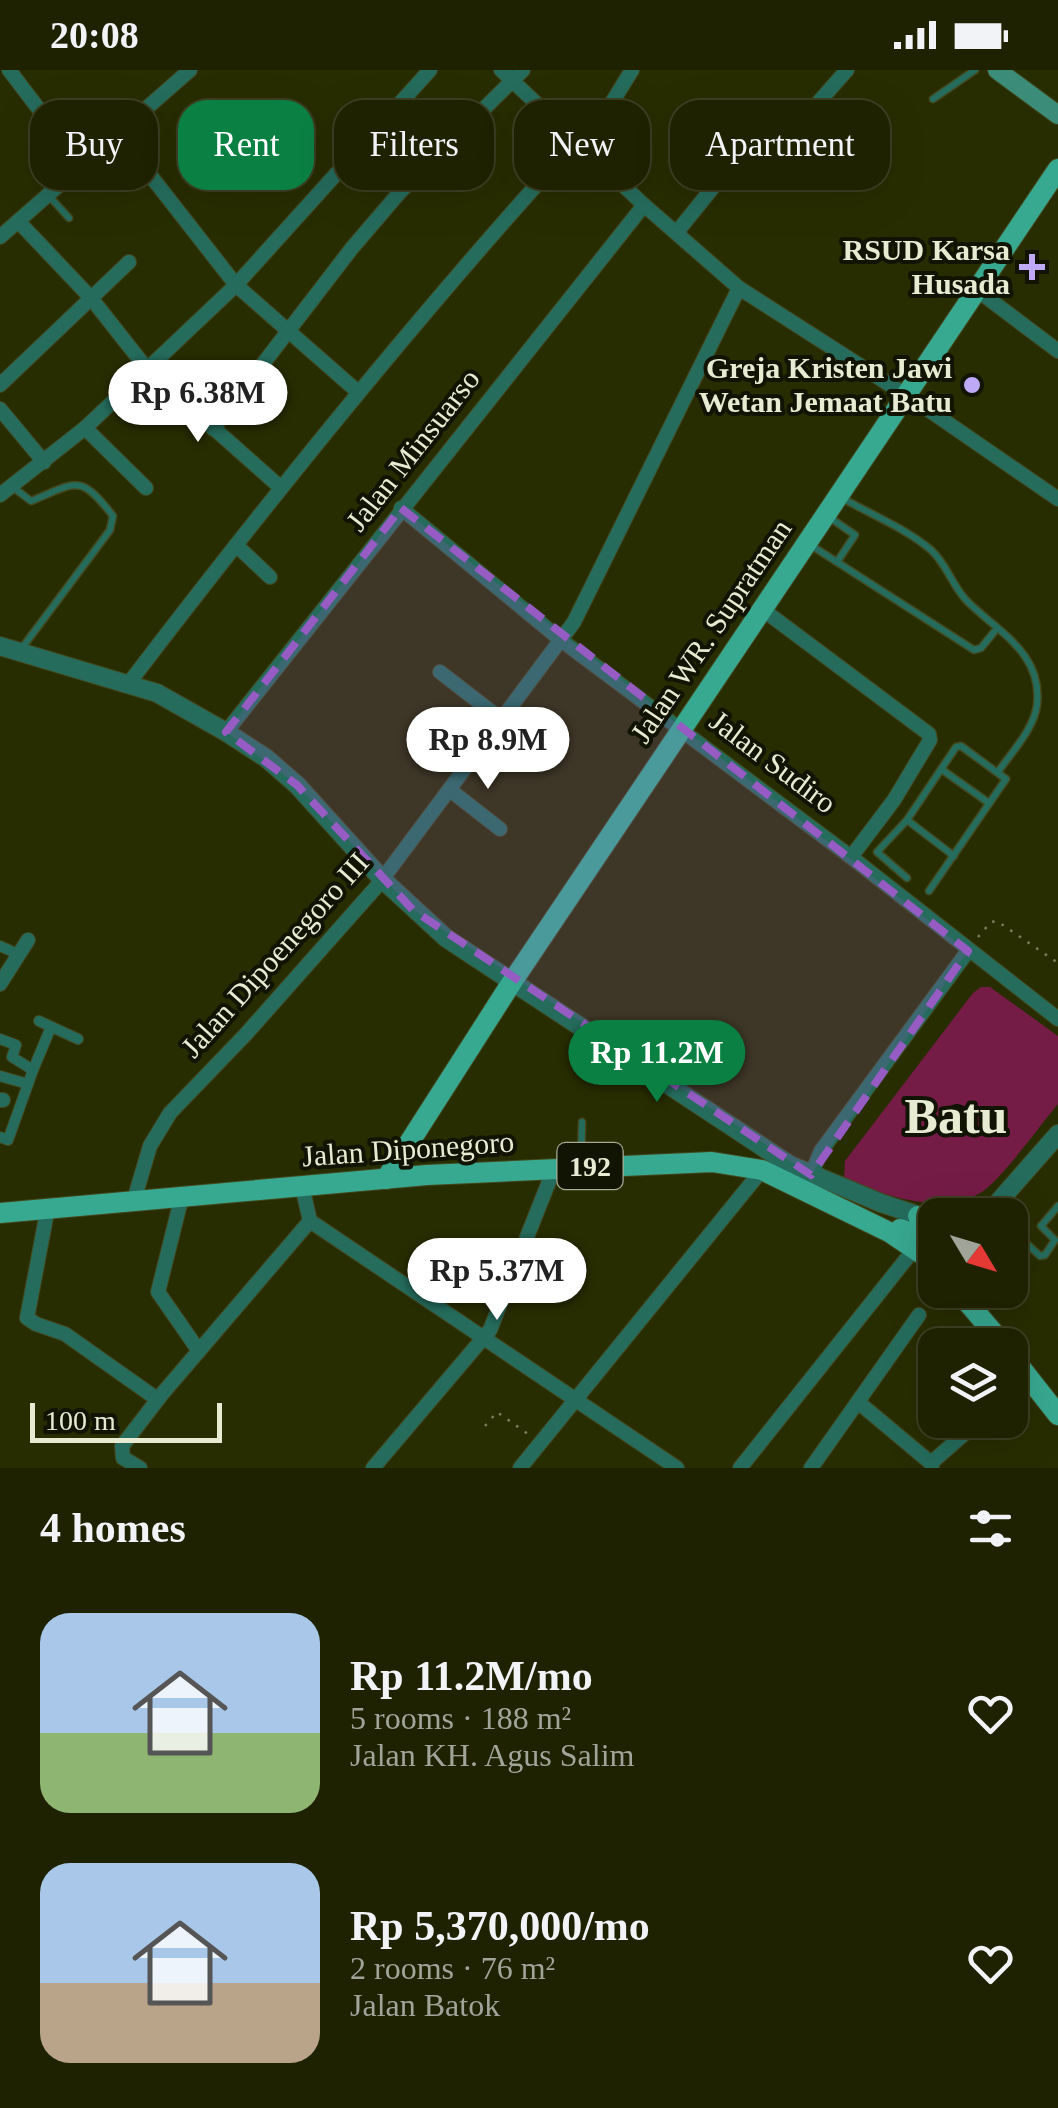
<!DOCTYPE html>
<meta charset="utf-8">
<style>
body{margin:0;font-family:Georgia,serif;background:#262a0a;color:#f1f3f6;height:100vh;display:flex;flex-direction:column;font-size:38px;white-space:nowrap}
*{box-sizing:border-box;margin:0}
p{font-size:32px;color:#a1a499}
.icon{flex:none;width:55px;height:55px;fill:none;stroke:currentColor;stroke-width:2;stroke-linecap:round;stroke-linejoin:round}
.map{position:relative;height:1398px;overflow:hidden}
.drawer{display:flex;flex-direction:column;background:#1e2200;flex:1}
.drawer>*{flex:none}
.banner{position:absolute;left:30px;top:30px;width:1000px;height:90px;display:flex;gap:20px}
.needle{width:65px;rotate:128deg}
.tools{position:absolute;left:918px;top:1128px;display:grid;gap:20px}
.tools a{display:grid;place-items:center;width:110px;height:110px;border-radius:20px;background:#1e2200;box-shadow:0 10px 40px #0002,0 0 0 2px #3c3f22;font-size:50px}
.scale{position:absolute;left:30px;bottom:25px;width:192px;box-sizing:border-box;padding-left:10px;border:5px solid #e6ebd2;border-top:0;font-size:28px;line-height:35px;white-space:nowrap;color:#e6ebd2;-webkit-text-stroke:8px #111303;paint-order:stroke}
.price{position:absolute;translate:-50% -85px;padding:0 22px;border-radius:35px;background:#fff;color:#222;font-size:32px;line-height:65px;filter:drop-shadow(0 2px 5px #0008)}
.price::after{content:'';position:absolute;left:50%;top:60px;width:30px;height:22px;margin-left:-15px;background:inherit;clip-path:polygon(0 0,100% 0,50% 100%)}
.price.on{background:#0b8043;color:#fff}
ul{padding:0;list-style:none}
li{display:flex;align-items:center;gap:30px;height:250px;padding:0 40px}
li span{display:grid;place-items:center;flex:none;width:280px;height:200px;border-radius:30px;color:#555}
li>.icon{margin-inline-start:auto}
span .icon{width:120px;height:120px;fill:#fffc;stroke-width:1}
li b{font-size:42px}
h2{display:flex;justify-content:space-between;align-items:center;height:120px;padding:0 40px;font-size:42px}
.pill{padding:0 35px;border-radius:30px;background:#1e2200;box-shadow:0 10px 40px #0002,0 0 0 2px #3c3f22;font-size:35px;line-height:90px}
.pill.on{background:#0b8043;color:#fff}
.status{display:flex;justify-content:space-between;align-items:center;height:70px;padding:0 50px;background:#1e2200;direction:ltr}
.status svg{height:28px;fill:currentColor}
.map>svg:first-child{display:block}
.green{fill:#751c46}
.water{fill:#0f1103}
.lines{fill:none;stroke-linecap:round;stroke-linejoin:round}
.service-casing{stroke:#43481d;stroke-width:9}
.pedestrian-casing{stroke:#43481d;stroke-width:12}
.minor-casing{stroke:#43481d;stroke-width:16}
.tertiary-casing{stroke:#43481d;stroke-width:20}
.secondary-casing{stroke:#43481d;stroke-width:20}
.primary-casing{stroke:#43481d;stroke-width:22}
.path{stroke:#7b805c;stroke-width:2.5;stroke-dasharray:2.5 8;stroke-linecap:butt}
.service{stroke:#256c5d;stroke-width:6}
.pedestrian{stroke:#256c5d;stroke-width:10}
.minor{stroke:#256c5d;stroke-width:14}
.tertiary{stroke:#256c5d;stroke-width:18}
.secondary{stroke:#3b8d7a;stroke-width:18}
.primary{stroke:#38a991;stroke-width:20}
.marked{fill:#965cc4;fill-opacity:0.2;stroke:#965cc4;stroke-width:8;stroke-dasharray:20 12;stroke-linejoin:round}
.poi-dot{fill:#bda9f5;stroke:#111303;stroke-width:4}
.labels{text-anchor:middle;stroke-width:8;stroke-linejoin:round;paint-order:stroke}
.shield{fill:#111303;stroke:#a6aa94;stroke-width:2.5}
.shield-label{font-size:28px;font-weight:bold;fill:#e6ebd2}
.poi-label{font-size:30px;font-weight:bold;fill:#e6ebd2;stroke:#111303;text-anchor:end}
.street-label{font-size:30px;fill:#e6ebd2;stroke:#111303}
.town-label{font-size:50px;font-weight:bold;fill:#e6ebd2;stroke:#111303}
</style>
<div class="status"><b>20:08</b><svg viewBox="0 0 49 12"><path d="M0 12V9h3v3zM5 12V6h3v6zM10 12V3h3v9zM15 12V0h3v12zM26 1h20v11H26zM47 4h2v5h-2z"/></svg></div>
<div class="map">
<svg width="1058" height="1398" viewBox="0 0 1058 1398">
<rect width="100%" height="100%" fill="#282d00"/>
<path class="green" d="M981,917H990L1058,966V1034C1041,1054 999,1113 980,1123C942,1146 883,1125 844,1109L845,1091L973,923Z"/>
<circle class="water" cx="957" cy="1046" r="12"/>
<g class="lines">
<g class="service-casing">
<g id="service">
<polyline points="933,29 975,0"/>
<polyline points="50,127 69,148"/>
<path d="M14,418L31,431C76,413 79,402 113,446L110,460L22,578"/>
<path d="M844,429C872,445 907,459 931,480C947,494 952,516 967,531C998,562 1043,583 1037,635C1034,659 1011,683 998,702"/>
<polyline points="829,447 855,465 837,492"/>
<polyline points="812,476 974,580 981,578 994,562"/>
<polyline points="941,699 989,733"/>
<polyline points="907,750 954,786"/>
<polyline points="907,808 877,782 907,750 956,677 961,676 1006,709 929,821"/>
<polyline points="581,1095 582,1052"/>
<polyline points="1010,1158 1040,1186 1045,1185 1055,1170 1041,1156 1058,1136"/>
</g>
</g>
<g class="pedestrian-casing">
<g id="pedestrian">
<polyline points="0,876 20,885"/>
<polyline points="39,951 78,969"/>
<polyline points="0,969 16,975 12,987 33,1000 8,1070 0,1067"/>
<polyline points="33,1000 51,957"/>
<polyline points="0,1006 28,1014"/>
</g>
</g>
<g class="minor-casing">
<g id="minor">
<polyline points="9,0 83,97"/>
<polyline points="501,0 644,135 739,218 923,336 1058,429"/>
<polyline points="118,64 236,215 358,322"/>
<polyline points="584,78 632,0"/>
<polyline points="18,151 91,228 147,299 280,417"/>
<polyline points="677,162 739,85 748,83 765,90 770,87 847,0"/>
<polyline points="0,167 190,0"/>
<polyline points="977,220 1058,281"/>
<polyline points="0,315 129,192"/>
<polyline points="0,339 44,392"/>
<polyline points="85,358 146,418"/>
<polyline points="213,359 352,178 400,122 523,0"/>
<polyline points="0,425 85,358 236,215 430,0"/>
<polyline points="401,438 561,570 851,787 1058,949"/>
<polyline points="236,475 270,507"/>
<polyline points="762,539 929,664 930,670 894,730 851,787"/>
<polyline points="440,602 502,650"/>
<path d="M129,613C271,427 418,245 576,71"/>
<polyline points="226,662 644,135"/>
<polyline points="450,720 500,759"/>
<polyline points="0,914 28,870"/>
<polyline points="0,1030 3,1030"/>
<polyline points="811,1105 821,1081 968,881"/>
<polyline points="302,1116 310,1151 677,1398"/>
<polyline points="182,1126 158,1222 199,1281"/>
<polyline points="134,1130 150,1076 170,1043 246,964 378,815 574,552 739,218"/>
<polyline points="48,1137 27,1248 36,1254 65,1264 157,1329"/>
<polyline points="1010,1325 1028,1309"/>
<polyline points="858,1332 931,1393 932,1398"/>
<polyline points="931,1393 980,1350"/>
<polyline points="140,1398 123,1388 122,1376 162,1324 310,1151"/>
<polyline points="373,1398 490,1260 554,1099"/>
<polyline points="520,1398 762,1100"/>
<polyline points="740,1398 915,1178"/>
<polyline points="811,1398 919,1245"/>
</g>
</g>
<g class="tertiary-casing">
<g id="tertiary">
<polyline points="0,576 157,623 226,662 266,688 297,715 382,809 446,868 790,1095 881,1133 935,1151"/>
<polyline points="987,1145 1058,1064"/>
</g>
</g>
<g class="secondary-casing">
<polyline id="secondary" points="997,0 1058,45"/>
</g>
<g class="primary-casing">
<g id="primary">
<polyline points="386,1109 512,912 1058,99"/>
<polyline points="0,1143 427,1105 712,1092 762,1100 889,1162 935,1193"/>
<polyline points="900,1159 922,1167 925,1160 918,1146"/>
<polyline points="957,1220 1004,1275"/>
<polyline points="1010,1284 1058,1345"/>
</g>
</g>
<g class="path">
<polyline points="978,867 991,852 997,851 1058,893"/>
<polyline points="485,1356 497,1342 528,1364"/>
</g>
<use href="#service" class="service"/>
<use href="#pedestrian" class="pedestrian"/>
<use href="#minor" class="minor"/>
<use href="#tertiary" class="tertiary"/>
<use href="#secondary" class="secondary"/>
<use href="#primary" class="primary"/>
</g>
<path class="marked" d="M401,438L968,881L811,1105L413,840L297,715L226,662Z"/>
<g class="poi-dot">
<path d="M1027 182h10v10h10v10h-10v10h-10v-10h-10v-10h10z"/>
<circle cx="972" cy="315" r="10"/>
</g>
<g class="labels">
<rect class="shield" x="557.5" y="1073" width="65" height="46" rx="8"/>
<g class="shield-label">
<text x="590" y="1106">192</text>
</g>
<g class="poi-label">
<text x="1010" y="190">RSUD Karsa<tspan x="1010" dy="34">Husada</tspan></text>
<text x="952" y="308">Greja Kristen Jawi<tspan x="952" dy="34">Wetan Jemaat Batu</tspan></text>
</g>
<g class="street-label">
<text transform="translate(413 380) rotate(-52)" y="10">Jalan Minsuarso</text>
<text transform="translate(711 561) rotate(-56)" y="10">Jalan WR. Supratman</text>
<text transform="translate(773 692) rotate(37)" y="10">Jalan Sudiro</text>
<text transform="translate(275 885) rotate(-48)" y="10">Jalan Dipoenegoro III</text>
<text transform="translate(408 1079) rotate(-4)" y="10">Jalan Diponegoro</text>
</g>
<g class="town-label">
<text x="956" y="1063">Batu</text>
</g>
</g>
</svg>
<div class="tools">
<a><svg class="needle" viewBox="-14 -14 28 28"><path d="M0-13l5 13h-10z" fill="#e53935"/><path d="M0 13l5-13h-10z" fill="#a1a499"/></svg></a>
<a><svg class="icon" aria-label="layers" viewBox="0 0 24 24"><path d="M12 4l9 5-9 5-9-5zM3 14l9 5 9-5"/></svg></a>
</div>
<div class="scale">100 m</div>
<b class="price" style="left:198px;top:375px">Rp 6.38M</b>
<b class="price" style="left:488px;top:722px">Rp 8.9M</b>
<b class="price on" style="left:657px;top:1035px">Rp 11.2M</b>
<b class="price" style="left:497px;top:1253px">Rp 5.37M</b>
<div class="banner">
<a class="pill">Buy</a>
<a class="pill on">Rent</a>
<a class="pill">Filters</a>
<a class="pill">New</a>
<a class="pill">Apartment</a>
</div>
</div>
<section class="drawer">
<h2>4 homes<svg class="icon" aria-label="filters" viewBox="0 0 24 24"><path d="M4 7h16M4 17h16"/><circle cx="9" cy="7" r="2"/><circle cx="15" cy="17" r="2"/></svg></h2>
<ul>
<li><span style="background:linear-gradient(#a9c7e8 60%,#8fb573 0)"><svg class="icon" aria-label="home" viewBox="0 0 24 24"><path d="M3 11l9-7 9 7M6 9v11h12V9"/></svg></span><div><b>Rp 11.2M/mo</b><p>5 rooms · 188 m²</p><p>Jalan KH. Agus Salim</p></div><svg class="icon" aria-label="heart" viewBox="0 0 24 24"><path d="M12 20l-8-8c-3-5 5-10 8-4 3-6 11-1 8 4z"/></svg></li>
<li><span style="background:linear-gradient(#a9c7e8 60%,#b9a48a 0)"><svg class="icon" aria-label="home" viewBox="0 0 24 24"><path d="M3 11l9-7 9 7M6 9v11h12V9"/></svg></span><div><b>Rp 5,370,000/mo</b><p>2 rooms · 76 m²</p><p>Jalan Batok</p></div><svg class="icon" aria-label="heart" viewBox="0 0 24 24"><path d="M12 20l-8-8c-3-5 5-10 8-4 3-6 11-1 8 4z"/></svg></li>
</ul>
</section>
